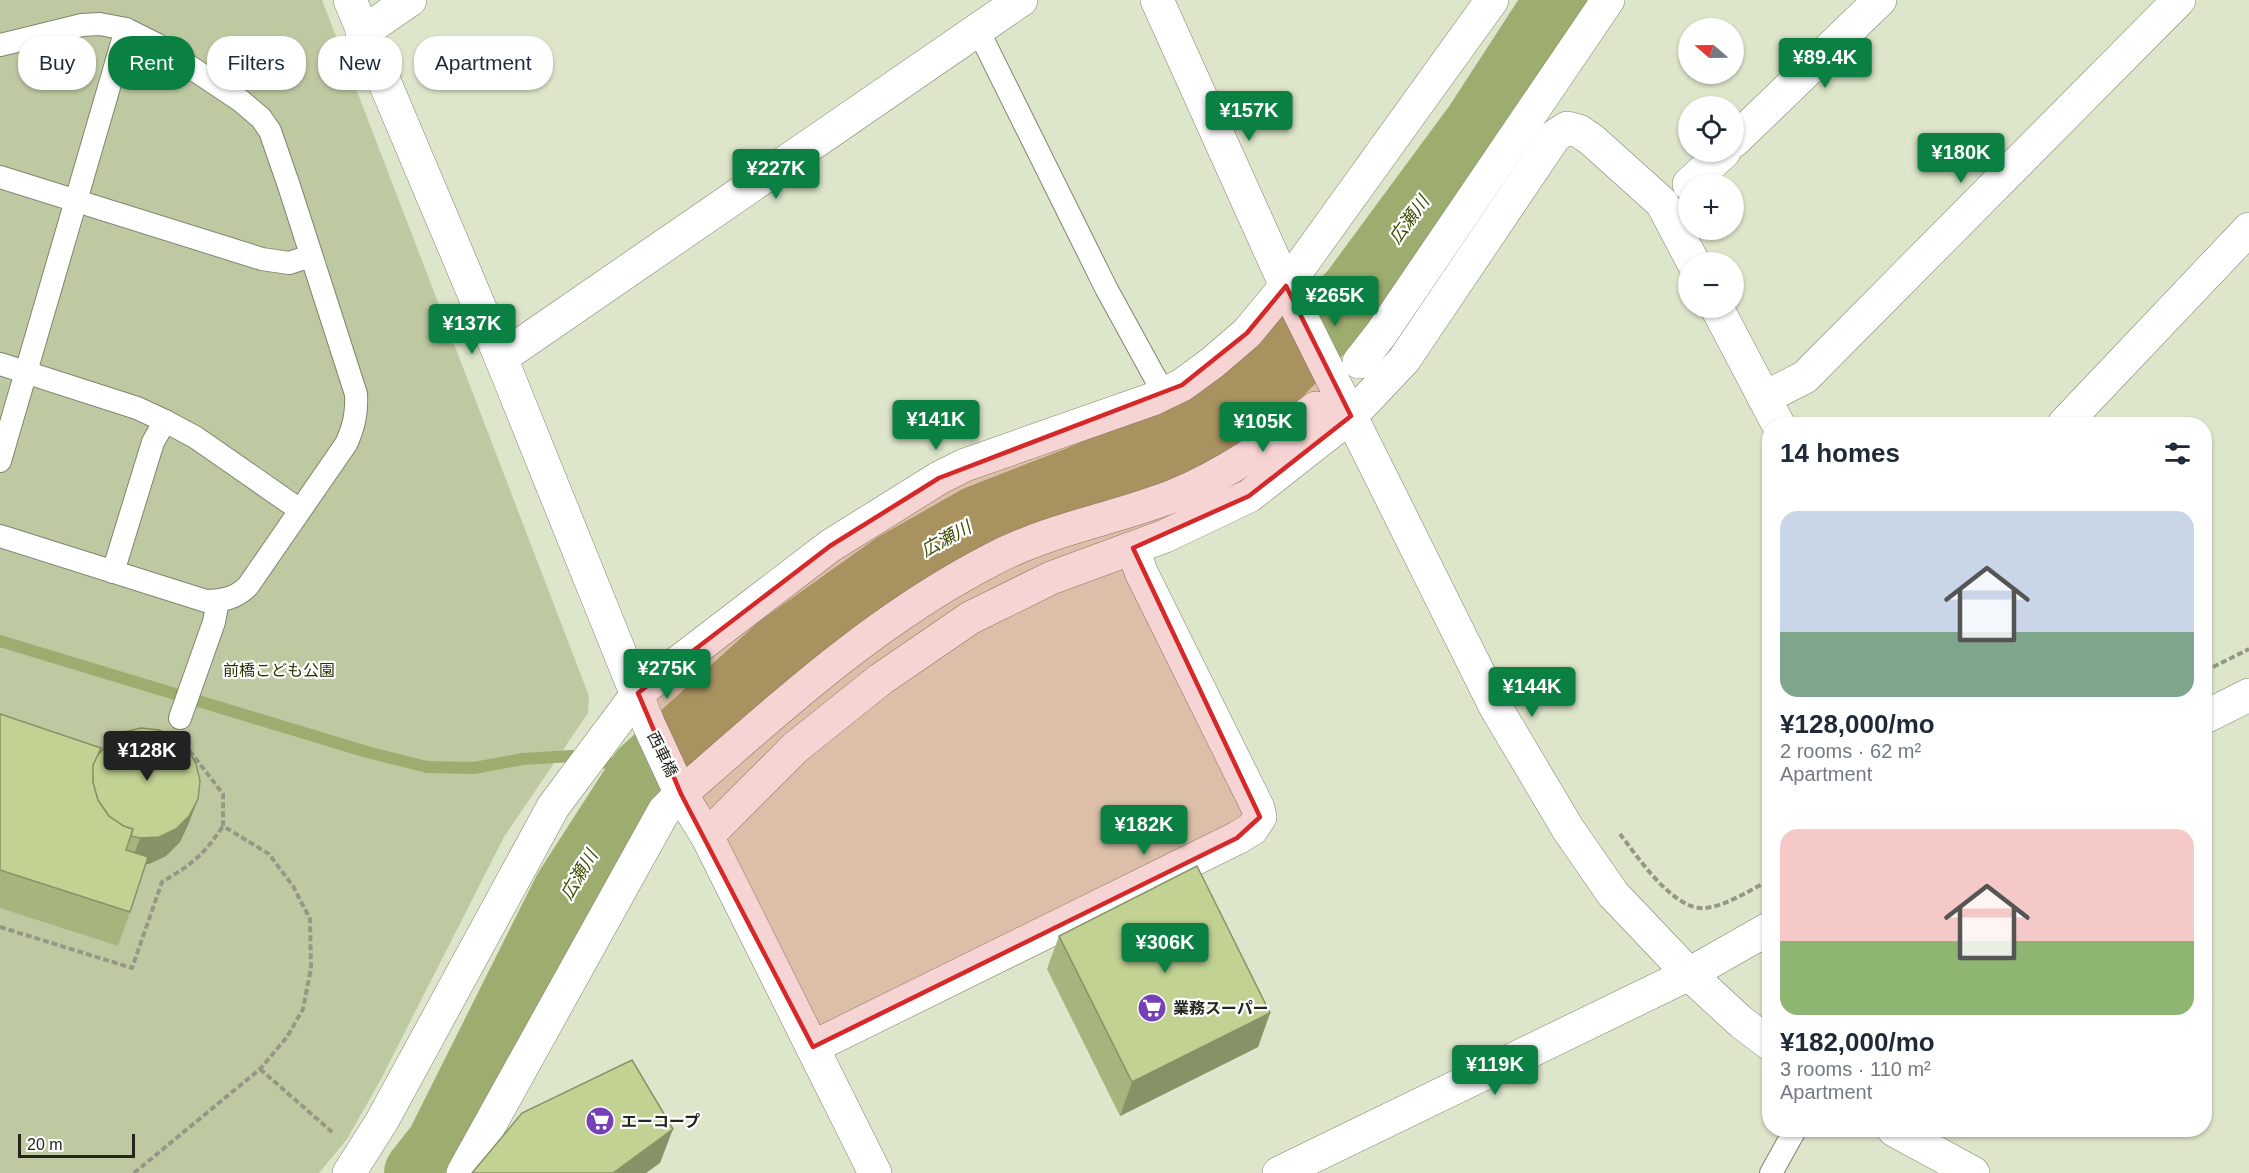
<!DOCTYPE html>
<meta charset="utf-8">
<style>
body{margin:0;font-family:Helvetica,"Noto Sans JP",sans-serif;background:#f2f2f3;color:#1f2937;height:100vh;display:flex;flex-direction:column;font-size:22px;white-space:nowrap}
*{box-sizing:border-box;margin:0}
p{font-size:20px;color:#747a83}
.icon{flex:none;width:33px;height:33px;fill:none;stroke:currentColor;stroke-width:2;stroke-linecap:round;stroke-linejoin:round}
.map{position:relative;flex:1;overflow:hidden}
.drawer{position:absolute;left:1762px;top:417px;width:450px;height:720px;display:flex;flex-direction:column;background:#fff;border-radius:24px;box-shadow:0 2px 4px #0004}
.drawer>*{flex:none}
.top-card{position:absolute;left:18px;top:36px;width:570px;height:54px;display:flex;gap:12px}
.needle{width:39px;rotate:290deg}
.tools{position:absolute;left:1678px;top:18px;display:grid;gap:12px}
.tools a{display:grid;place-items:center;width:66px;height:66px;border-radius:50%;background:#fff;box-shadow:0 2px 4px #0004;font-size:30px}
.scale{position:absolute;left:18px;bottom:15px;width:117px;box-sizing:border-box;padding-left:6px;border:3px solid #23261c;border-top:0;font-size:16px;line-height:21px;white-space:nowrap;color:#23261c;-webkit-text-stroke:4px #fff;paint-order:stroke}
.price{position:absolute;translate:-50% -51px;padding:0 14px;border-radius:6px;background:#0b8043;color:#fff;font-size:20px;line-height:39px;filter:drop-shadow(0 2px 3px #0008)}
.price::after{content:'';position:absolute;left:50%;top:36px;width:18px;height:14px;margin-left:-9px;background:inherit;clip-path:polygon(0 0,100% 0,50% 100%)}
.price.selected{background:#222;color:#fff}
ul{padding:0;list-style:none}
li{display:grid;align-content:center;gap:12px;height:318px;padding:0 18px}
li span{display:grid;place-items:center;height:186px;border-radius:18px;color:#555}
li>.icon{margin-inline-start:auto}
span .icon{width:108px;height:108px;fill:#fffc;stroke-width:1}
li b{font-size:26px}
h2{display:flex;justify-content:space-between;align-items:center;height:72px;padding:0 18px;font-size:26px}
.tag{padding:0 21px;border-radius:24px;background:#fff;box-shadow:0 2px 4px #0004;font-size:21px;line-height:54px}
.tag.selected{background:#0b8043;color:#fff}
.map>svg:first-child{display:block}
.green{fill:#bec9a2}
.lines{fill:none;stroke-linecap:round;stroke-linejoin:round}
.stream{stroke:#9dad6f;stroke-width:12}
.river{stroke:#9dad6f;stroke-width:70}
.lane-casing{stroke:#7e856c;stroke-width:24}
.street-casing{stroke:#7e856c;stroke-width:34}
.secondary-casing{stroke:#7e856c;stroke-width:34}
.path{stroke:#939985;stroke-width:4;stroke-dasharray:6 3;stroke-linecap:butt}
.lane{stroke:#fff;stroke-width:22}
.street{stroke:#fff;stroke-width:33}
.secondary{stroke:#fff;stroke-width:33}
.wall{fill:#a6b57e}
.shaded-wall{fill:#879366}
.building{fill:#c1d292;stroke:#879366;stroke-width:1.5}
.marked{fill:#d62828;fill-opacity:0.2;stroke:#d62828;stroke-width:4.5;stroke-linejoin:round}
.labels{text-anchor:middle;stroke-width:4.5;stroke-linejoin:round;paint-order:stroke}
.park-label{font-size:16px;fill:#2a3402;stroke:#fff}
.street-label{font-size:16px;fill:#23261c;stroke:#fff}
.poi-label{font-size:16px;font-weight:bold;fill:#23261c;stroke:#fff;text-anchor:start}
.water-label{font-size:18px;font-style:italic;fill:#3e4c00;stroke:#fff}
</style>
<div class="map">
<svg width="2249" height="1173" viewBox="0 0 2249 1173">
<rect width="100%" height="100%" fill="#dde5ca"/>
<polygon class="green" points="0,0 322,0 589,696 588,713 504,837 380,1081 347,1139 319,1173 0,1173"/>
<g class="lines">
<polyline class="stream" points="0,641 367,752 427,767 474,768 523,759 571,756 612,764 644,773"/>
<polyline class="river" points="419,1173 441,1145 568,891 644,773 781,649 896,567 979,520 1079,481 1203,429 1265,385 1354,294 1478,126 1560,0"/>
<g class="lane-casing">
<g id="lane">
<polyline points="978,30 1106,288 1164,394"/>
<path d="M0,45L82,25L100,24L126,29L156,44L241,101L261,118L270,131L289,186L356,394C357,413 354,427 346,444L248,586C236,598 223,601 206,601L0,536"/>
<polyline points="0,177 262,259 289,263 311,256"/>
<polyline points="0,364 137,408 165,421 195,437 300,510"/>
<polyline points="0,461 126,29"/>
<polyline points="113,572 153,442 165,421"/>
<polyline points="180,718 214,622 218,601"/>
<polyline points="1771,1173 1795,1130"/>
</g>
</g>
<g class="street-casing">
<g id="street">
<polyline points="350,0 501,358 649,725 681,794 707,836 875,1173"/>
<polyline points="362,33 410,0"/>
<polyline points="1734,141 1880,0"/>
<polyline points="1689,184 1724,152"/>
<polyline points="1717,308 1778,424"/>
<polyline points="501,358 1021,0"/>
<polyline points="1359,362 1381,334 1608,0"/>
<polyline points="1764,398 1805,377 2179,0"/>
<polyline points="2064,424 2249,229"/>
<polyline points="707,836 796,747 881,679 970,618 1051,578 1165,536 1249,496 1351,416 1404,360 1555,136 1567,128 1579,131 1592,140 1662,203 1693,262"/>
<polyline points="813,1047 1237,838 1252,829 1260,817 1258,808 1141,572 1133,548"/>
<polyline points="349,1173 382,1121 553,807 638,693 830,546 939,478 965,465 1153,399 1182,385 1212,363 1247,333 1286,286 1492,0"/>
<path d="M463,1173L664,811L681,794C779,708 876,619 993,559C1050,529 1114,519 1173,496C1226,475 1271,442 1316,408"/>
</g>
</g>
<g class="secondary-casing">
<g id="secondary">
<polyline points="1157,0 1286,286 1495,706 1568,829 1613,894 1689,974 1741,1022 1770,1044"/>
<polyline points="2205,717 2249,695"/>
<polyline points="1894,1130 1973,1173"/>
<polyline points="1279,1173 1689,974 1770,928"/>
</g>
</g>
<g class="path">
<polyline points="2205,671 2249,649"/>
<path d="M1620,834C1637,856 1674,912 1706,908C1728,905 1750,890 1770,880"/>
<path d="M0,927L132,968L162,882C191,865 204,855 223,826"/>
<polyline points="260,1069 332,1132"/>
<polyline points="134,1173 260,1069 287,1037 303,1009 311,968 310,919 293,886 269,854 223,826 223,794 186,746"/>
</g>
<use href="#lane" class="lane"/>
<use href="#street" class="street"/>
<use href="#secondary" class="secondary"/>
</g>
<g class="wall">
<polygon points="0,714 101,748 98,755 198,799 188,825 180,842 166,856 149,864 145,864 130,912 118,946 0,908"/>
<polygon points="1059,936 1270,1013 1258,1047 1120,1116 1047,969"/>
</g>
<g class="shaded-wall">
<polygon points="198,799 188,825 180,842 166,856 149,864 130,865 140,838"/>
<polygon points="1270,1013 1258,1047 1120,1116 1132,1082"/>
<polygon points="673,1129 660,1163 646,1173 613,1173"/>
</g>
<g class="building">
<polygon points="0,714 101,748 94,764 93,782 98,800 109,816 124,826 133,829 126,850 148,857 130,912 0,870"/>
<polygon points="141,728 159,730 175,737 188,749 196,764 200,781 198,799 189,816 176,829 159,837 140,838 131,836 133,829 124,826 109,816 98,800 93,782 93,765 98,755 109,742 124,732"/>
<polygon points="1197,866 1270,1013 1132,1082 1059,936"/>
<polygon points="632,1060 673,1129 613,1173 472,1173 522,1113"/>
</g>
<path class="marked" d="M1286,286L1351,416L1249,496L1133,548L1260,817L1237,838L813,1047L681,794L638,693L830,546L939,478L1182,385L1247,333Z"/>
<defs>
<g id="supermarket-disc" transform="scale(1.5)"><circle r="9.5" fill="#7641b8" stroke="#fff"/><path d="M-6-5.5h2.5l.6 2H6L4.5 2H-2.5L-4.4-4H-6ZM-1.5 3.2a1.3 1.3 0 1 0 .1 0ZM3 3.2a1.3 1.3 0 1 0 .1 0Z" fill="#fff"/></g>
</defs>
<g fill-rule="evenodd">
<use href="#supermarket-disc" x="1152" y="1008"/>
<use href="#supermarket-disc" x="600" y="1121"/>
</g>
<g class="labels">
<g class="park-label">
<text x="279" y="676">前橋こども公園</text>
</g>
<g class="street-label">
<text transform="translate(663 754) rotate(64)" y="6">西車橋</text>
</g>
<g class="poi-label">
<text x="1173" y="1014">業務スーパー</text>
<text x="621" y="1127">エーコープ</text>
</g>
<g class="water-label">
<text transform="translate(1409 220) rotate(-54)" y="6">広瀬川</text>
<text transform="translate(946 539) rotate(-29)" y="6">広瀬川</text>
<text transform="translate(579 875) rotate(-59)" y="6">広瀬川</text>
</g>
</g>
</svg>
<div class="tools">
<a><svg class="needle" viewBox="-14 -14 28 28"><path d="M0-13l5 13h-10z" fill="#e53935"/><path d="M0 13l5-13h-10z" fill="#747a83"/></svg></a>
<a><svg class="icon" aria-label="locate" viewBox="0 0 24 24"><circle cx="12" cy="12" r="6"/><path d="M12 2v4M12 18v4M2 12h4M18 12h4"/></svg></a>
<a>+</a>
<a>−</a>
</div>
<div class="scale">20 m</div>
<b class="price" style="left:1825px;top:89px">¥89.4K</b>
<b class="price" style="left:1249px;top:142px">¥157K</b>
<b class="price" style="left:1961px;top:184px">¥180K</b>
<b class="price" style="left:776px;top:200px">¥227K</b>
<b class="price" style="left:1335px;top:327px">¥265K</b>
<b class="price" style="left:472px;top:355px">¥137K</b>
<b class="price" style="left:936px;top:451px">¥141K</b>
<b class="price" style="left:1263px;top:453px">¥105K</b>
<b class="price" style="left:667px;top:700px">¥275K</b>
<b class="price" style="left:1532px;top:718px">¥144K</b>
<b class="price selected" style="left:147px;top:782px">¥128K</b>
<b class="price" style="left:1144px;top:856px">¥182K</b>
<b class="price" style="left:1165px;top:974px">¥306K</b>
<b class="price" style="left:1495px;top:1096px">¥119K</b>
<div class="top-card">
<a class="tag">Buy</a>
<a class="tag selected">Rent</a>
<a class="tag">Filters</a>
<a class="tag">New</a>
<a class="tag">Apartment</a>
</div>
<section class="drawer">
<h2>14 homes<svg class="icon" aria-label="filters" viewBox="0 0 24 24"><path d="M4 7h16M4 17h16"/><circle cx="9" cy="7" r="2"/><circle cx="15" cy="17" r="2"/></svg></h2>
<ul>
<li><span style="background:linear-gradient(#c9d6e8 65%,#7fa58c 0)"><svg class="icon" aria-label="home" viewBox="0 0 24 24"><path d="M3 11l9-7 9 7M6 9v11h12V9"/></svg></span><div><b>¥128,000/mo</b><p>2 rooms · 62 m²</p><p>Apartment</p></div></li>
<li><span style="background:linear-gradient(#f6c9c9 60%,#8fb573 0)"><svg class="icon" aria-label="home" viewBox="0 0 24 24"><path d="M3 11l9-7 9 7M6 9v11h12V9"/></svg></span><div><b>¥182,000/mo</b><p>3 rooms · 110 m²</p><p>Apartment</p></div></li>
</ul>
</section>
</div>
